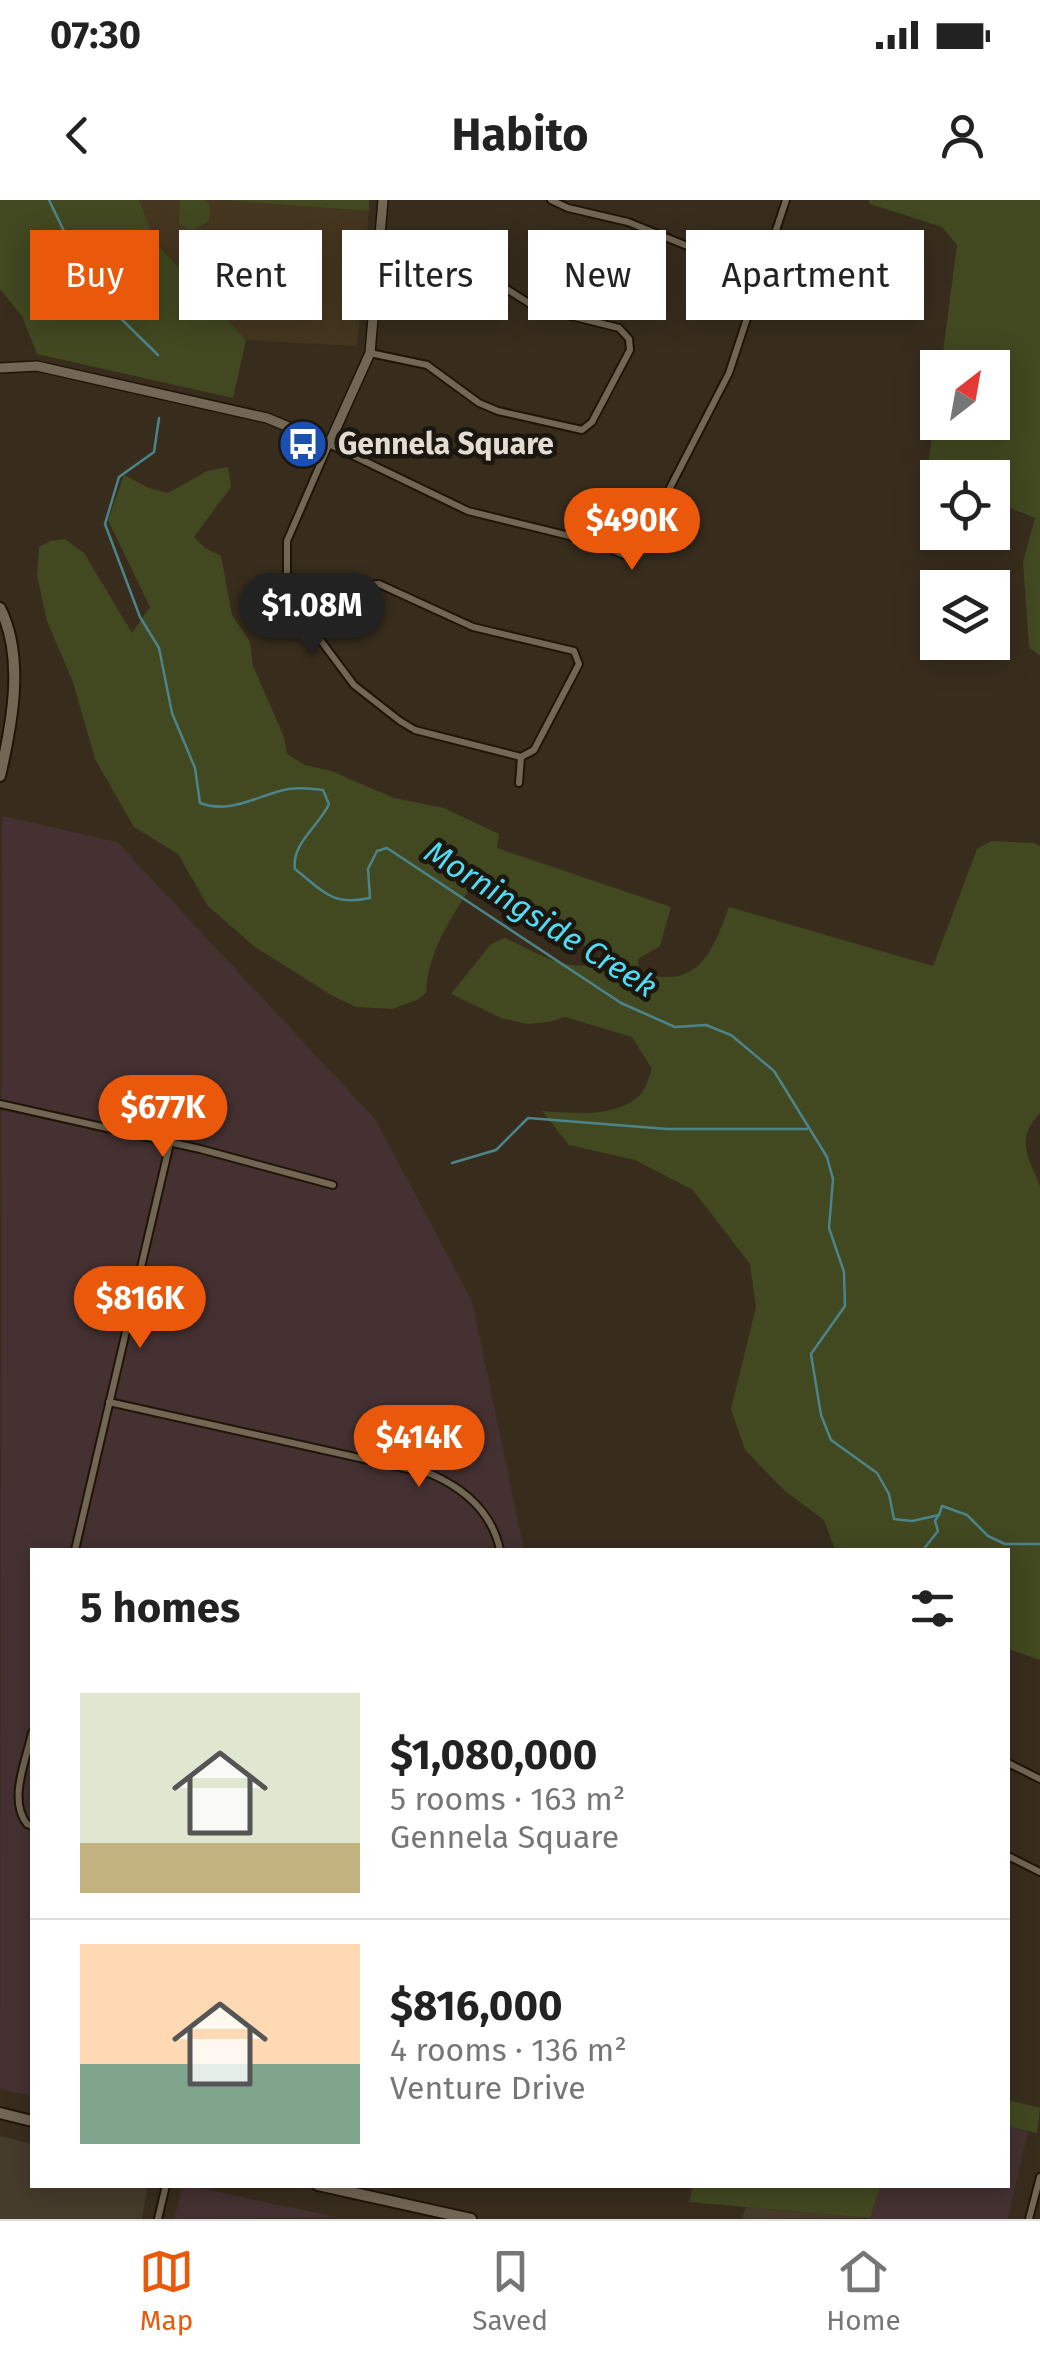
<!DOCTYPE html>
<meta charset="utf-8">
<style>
body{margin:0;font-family:"Fira Sans",sans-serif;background:#f6f6f6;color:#222;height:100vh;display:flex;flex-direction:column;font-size:38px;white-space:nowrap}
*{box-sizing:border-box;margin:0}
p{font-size:32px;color:#767676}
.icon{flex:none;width:55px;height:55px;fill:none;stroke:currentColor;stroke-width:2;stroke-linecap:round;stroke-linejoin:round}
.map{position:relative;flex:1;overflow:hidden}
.sheet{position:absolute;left:30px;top:1348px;width:980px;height:640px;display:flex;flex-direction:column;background:#fff;border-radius:0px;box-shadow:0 5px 25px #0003}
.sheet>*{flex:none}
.hud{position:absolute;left:30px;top:30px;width:980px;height:90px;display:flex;gap:20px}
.needle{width:65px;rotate:31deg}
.buttons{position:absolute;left:920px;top:150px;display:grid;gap:20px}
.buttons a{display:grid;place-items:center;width:90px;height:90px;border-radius:0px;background:#fff;box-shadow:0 5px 25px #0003;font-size:50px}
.price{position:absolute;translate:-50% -85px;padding:0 22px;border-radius:35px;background:#ea580c;color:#fff;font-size:32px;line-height:65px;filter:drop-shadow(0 2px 5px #0008)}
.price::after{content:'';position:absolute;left:50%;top:60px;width:30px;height:22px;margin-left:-15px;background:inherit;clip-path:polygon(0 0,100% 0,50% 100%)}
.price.selected{background:#222;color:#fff}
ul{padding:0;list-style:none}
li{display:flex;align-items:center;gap:30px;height:250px;padding:0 50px}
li+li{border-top:2px solid #e0e0e0}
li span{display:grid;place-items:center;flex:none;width:280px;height:200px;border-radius:0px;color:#555}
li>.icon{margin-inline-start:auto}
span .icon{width:120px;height:120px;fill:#fffc;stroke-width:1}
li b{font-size:42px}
h2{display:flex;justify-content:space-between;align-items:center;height:120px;padding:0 50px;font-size:42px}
.pill{padding:0 35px;border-radius:0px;background:#fff;box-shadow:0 5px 25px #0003;font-size:35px;line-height:90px}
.pill.selected{background:#ea580c;color:#fff}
.status{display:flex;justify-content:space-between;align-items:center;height:70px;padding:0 50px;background:#fff;direction:ltr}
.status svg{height:28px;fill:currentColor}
header{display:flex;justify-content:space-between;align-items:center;height:130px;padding:0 50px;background:#fff;font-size:45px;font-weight:700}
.tabs{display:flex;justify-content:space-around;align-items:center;height:140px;border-top:2px solid #e0e0e0;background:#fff;font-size:28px;color:#767676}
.tabs a{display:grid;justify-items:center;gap:5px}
.tabs .selected{color:#ea580c}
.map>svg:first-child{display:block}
.commercial{fill:#463c2c}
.industrial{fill:#453132}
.built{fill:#45361f}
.green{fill:#424820}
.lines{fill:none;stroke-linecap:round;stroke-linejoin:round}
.stream{stroke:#4c848b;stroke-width:2.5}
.minor-casing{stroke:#1f1506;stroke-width:10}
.tertiary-casing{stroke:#1f1506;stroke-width:12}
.secondary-casing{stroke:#1f1506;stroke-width:14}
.minor{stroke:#726654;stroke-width:6}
.tertiary{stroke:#726654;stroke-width:9}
.secondary{stroke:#726654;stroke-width:10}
.labels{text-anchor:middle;stroke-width:9;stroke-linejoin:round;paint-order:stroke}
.poi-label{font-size:30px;font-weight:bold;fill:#e3dcd2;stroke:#1b170f;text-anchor:start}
.water-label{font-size:32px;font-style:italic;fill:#50dcf6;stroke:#1b170f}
</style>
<div class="status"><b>07:30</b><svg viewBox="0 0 49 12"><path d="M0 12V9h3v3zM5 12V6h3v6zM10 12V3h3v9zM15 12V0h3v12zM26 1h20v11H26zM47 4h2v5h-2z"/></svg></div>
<header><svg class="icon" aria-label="back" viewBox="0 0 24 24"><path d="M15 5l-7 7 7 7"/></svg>Habito<svg class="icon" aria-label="person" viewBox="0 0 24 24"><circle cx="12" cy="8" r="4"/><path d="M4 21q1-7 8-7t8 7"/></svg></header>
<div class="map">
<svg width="1040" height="2019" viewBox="0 0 1040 2019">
<rect width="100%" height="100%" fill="#382d1d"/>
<g class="commercial">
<polygon points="0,1936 32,1944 32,1985 148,1985 142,2019 0,2019"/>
<polygon points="746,2007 870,2018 742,2019"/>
</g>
<g class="industrial">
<polygon points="2,616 117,642 375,919 472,1101 524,1350 32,1350 32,1896 0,1889"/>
<polygon points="1008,1926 1028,1931 1008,2019 870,2019 881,1985 1008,1985"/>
<polygon points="183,1985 184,1985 337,2017 174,2019"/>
</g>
<polygon class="built" points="139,0 222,0 369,11 357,146 246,140 156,42"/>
<g class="green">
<polygon points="0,0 139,0 156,43 246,140 233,198 37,154 22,116 0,89"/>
<polygon points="180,0 204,0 210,5 209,21 196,29 189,30 179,23"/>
<polygon points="222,0 369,0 369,11"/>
<polygon points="869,0 1040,0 1040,456 1029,447 1023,362 1035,318 993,301 992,278 937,278 927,274 937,196 938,222 992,222 992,168 941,167 957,45 942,27 870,4"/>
<path d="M228,267L231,287L194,337L205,348L221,356L232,415L250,442L253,466L284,537L287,554L305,565L331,571L394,598L444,608L499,634L497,648L671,707L660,746L638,759L639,772C697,791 712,754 729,707L933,766L977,649L991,641L1034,643L1040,646V913C1015,939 1028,957 1040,986V1460L1008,1449V1350H835L824,1320L785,1291L745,1250L731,1209L756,1107L750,1064L693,990L635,960L569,945L542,911C571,913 612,918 637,898C646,891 648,879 652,869L632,837L565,817L549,822L527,824L501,818L451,794L491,744L505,738C535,751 573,779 604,758L600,750L569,742L551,724L473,684C451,718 428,751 426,793L417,800L392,809L356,807L331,795L255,747L208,706L178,654L134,627L95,559L73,482L47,421L37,376L39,347L51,341L65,339L84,353L132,433L150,407L108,320L124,275L149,288L168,293L207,271Z"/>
<polygon points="1008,1900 1040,1908 1037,1933 1008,1926"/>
<polygon points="693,1985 881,1985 870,2018 689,2002"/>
</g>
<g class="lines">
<g class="stream">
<polyline points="49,0 86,77 105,103 158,155"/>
<path d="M159,218L154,252L119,277L105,324L140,417L159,448L172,513L195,568L200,603C231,615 260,594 289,589C300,587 312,589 323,590L329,604C319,626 291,644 295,669C324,692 332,706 370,698L368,669L377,651L387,648L621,803L675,827L706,825L731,835L774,871L827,957L833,979L829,1028L844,1072L845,1106L811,1154L821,1215L831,1240L877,1273L889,1294L894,1319L912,1321L939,1315L942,1306L967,1315L988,1336L1005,1344H1040"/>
<polyline points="452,963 496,950 528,918 667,929 807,929"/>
<polyline points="923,1350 938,1331 935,1321 938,1316"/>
<polyline points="490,1985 503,1985"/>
</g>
<g class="minor-casing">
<g id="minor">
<polyline points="551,0 568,8 628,22 759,75"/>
<polyline points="370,153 427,165 479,203 498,211 582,230 592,222 630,150 629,139 619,128 535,107 445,50 380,46"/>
<polyline points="307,421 355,386 379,384 473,427 574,451 579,464 534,550 521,557 415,530 400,521 354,485 292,402 287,386 287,341 329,244 468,311 594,342 624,355 638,350 729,173 786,0"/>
<polyline points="519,583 521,557"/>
<polyline points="0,904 200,949 333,985"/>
<path d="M109,1202L431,1274C465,1289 492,1312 500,1350"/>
<polyline points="75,1350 170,943"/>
<path d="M32,1533C26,1561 8,1600 27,1624L32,1626"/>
<polyline points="1008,1563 1040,1579"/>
<polyline points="1008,1656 1040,1672"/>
<polyline points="158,2019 166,1985"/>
<polyline points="1029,2019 1040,1977"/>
</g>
</g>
<g class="tertiary-casing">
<polyline id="tertiary" points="0,168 37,166 267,218 329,244 370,153 383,0"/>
</g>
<g class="secondary-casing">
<g id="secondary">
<path d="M0,408C25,457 12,524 0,576"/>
<polyline points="0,1913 32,1921"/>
<polyline points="318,1985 471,2019"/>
</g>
</g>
<use href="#minor" class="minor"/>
<use href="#tertiary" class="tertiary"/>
<use href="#secondary" class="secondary"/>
</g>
<defs>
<g id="bus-disc" transform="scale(2.5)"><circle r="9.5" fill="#1a4fb4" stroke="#1b170f"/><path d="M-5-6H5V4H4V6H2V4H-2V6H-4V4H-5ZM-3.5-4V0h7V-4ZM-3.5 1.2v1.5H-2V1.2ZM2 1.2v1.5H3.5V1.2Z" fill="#fff"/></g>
</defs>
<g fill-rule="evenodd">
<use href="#bus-disc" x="303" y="244"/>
</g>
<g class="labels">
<g class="poi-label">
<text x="338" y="254">Gennela Square</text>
</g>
<g class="water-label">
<text transform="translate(541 719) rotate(32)" y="11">Morningside Creek</text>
</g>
</g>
</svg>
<div class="buttons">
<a><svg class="needle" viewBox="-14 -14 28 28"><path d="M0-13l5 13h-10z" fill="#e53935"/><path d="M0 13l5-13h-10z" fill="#767676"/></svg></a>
<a><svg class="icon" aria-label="locate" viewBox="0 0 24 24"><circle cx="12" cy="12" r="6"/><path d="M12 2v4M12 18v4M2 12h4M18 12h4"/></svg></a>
<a><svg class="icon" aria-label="layers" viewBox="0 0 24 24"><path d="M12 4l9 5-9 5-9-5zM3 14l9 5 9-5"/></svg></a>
</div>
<b class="price" style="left:632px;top:373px">$490K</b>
<b class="price selected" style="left:312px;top:458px">$1.08M</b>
<b class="price" style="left:163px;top:960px">$677K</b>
<b class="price" style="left:140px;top:1151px">$816K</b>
<b class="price" style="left:419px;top:1290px">$414K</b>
<div class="hud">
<a class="pill selected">Buy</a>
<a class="pill">Rent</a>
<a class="pill">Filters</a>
<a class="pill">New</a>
<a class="pill">Apartment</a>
</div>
<section class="sheet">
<h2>5 homes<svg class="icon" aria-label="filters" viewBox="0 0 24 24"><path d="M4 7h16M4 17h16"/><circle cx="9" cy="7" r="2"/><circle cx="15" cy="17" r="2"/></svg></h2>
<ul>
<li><span style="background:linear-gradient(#dfe7d0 75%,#c2b280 0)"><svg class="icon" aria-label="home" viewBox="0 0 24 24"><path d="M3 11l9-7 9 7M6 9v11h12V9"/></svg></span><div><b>$1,080,000</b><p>5 rooms · 163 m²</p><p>Gennela Square</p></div></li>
<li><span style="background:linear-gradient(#ffd9b3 60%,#7fa58c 0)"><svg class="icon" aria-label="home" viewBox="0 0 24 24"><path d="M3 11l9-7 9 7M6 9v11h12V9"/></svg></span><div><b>$816,000</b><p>4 rooms · 136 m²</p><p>Venture Drive</p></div></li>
</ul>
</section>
</div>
<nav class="tabs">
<a class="selected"><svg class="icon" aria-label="map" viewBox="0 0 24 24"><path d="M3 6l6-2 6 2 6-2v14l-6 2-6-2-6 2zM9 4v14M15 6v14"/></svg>Map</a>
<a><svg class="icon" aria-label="saved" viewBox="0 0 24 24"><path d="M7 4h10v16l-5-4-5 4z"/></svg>Saved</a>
<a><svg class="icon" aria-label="home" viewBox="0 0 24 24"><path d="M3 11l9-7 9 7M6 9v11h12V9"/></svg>Home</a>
</nav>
